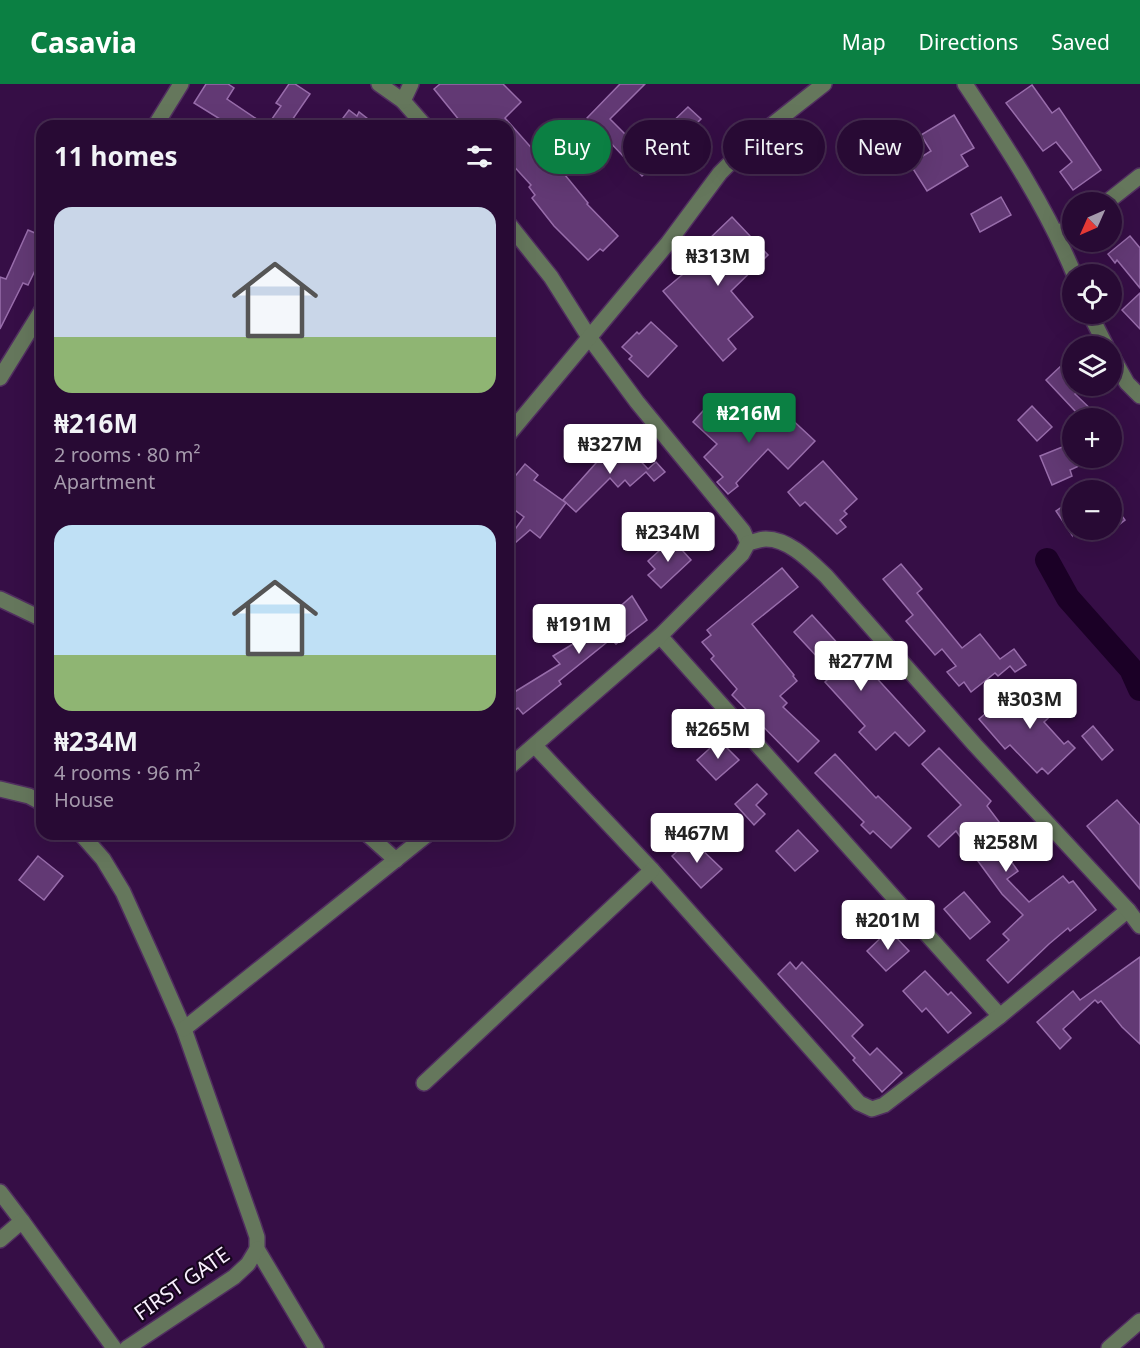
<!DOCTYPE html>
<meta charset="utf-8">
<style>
body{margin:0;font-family:"Noto Sans",sans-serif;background:#341840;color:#f1f3f6;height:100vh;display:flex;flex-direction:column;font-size:22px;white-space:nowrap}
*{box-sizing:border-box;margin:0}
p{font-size:20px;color:#a59aac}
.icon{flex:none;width:33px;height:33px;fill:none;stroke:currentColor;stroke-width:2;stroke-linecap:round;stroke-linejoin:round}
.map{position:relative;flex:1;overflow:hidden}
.drawer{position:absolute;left:36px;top:36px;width:478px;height:720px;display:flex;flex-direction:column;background:#280a34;border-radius:18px;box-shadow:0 6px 24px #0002,0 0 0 2px #442b4f}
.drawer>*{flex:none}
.hud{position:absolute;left:532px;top:36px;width:518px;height:54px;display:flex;gap:12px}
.needle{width:39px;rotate:225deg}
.tools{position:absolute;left:1062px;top:108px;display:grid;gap:12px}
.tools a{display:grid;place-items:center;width:60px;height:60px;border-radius:50%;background:#280a34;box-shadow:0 6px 24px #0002,0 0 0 2px #442b4f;font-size:30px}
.price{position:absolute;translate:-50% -51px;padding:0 14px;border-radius:6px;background:#fff;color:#222;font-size:20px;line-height:39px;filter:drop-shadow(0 2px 3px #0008)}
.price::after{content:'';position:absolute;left:50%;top:36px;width:18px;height:14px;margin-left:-9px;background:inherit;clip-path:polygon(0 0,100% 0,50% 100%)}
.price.active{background:#0b8043;color:#fff}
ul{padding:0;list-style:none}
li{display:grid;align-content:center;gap:12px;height:318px;padding:0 18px}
li span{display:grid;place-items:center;height:186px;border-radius:18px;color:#555}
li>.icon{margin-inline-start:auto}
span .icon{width:108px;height:108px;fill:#fffc;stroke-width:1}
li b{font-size:26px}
h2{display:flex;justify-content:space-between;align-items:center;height:72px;padding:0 18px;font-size:26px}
.pill{padding:0 21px;border-radius:27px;background:#280a34;box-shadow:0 6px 24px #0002,0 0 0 2px #442b4f;font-size:21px;line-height:54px}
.pill.active{background:#0b8043;color:#fff}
header{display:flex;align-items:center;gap:36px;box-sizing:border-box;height:84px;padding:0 30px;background:#0b8043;color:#fff}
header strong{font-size:28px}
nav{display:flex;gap:33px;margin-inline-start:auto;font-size:21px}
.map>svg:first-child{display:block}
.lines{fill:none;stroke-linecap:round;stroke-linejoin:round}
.river{stroke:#1b0026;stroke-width:24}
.building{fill:#623974;stroke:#986dab;stroke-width:1.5}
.minor-casing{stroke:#512e60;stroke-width:18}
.minor{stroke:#65775c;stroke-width:15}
.labels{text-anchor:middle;stroke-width:4.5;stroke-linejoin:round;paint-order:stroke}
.street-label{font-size:21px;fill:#f8effd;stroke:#16061d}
</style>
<header>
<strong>Casavia</strong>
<nav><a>Map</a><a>Directions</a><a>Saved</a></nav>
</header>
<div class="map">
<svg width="1140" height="1264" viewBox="0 0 1140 1264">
<rect width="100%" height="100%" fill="#360e46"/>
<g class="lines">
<polyline class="river" points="1047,476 1068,514 1131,585 1140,605"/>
</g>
<g class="building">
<polygon points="206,0 228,0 234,4 227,15 267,42 215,42 220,35 194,19"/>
<polygon points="289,0 295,0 310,10 288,42 267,42 281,22 276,19"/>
<polygon points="440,0 503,0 521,18 505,34 550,85 556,80 588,119 587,120 618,152 603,167 600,165 588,176 554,142 532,114 535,111 529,103 531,101 508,76 508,42 464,42 434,5"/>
<polygon points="620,0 645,0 610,35 642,67 688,23 701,35 642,92 587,34"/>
<polygon points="1032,1 1052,29 1059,24 1101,86 1073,106 1060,88 1072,78 1056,58 1043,67 1006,19"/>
<polygon points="349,26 357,32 359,28 377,42 337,42"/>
<polygon points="954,31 974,64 961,71 968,82 927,107 910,80 931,67 921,51"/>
<polygon points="1001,113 1011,131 980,148 971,130"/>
<polygon points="732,133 768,171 731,207 753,233 728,255 736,265 723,277 663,207 714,164 707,157"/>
<polygon points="28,146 42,152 42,172 28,201 23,199 0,245 0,193 6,195"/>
<polygon points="1130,152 1140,164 1140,204 1117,176 1115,179 1108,170"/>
<polygon points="1140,209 1140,245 1122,226"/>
<polygon points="651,238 677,262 648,293 629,275 632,272 622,263 637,248 639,250"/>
<polygon points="1063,280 1072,290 1072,302 1083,302 1075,310 1100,334 1069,334 1076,328 1046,296"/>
<polygon points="712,317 742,346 752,336 758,343 768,333 776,342 787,331 815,357 788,385 768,365 736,399 738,402 728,410 717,398 723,393 704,373 717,360 693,338"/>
<polygon points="1032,322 1052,343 1037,357 1018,336"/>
<polygon points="1072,359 1072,374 1075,374 1079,382 1070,386 1072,392 1052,401 1040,372"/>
<polygon points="614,361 622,369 628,364 648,385 656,378 665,388 654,397 646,388 630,402 625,396 618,403 610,394 576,428 563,416 596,379 595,378"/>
<polygon points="823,377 857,415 844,427 847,430 840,436 846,443 837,450 805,418 800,422 788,408"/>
<polygon points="525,380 538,391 534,396 566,419 540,454 530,446 508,465 508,455 524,433 508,421 508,401"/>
<polygon points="1072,416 1072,451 1056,427"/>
<polygon points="1112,418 1125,436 1112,446"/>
<polygon points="643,437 653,445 641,457 632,449"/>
<polygon points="672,455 691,476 661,504 648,491 655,485 648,477"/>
<polygon points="901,480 922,505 917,509 962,564 980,550 1000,575 1014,565 1026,581 1015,588 1010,582 998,592 995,589 971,608 964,598 959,602 947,588 956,582 942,565 935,571 906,537 913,531 883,495"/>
<polygon points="782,484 798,503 752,540 794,591 793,592 797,597 780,612 787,619 783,623 819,657 798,678 732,611 737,605 711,575 714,572 702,558 711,551 707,546"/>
<polygon points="632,512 647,536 616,560 611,555 559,597 561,600 523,630 518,624 508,631 508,612 560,580 553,572 601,543 599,541"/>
<polygon points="812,531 840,562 833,569 848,584 852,581 865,595 872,589 925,647 909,662 895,648 876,666 859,648 865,642 825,598 833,590 794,548"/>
<polygon points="1056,601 1069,615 1044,638 1064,660 1068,657 1075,664 1048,690 1042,684 1037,689 1010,661 1005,665 979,635 1000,617 1005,623 1015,613 1028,627"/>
<polygon points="1093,642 1113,666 1102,676 1082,652"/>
<polygon points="719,656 739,676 716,696 697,676"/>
<polygon points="939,664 991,717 987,722 1009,751 998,759 1018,787 1007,795 1029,818 1063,792 1069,799 1073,797 1096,826 1070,847 1068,844 1049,860 1008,899 987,876 1009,856 1003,850 1023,831 1002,810 956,747 939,763 928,752 961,721 922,680"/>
<polygon points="835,670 876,714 878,712 911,744 891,764 873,747 870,750 861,741 864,738 815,689"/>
<polygon points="757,700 767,710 756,721 765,730 754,741 735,720"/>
<polygon points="1117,716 1140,741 1140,805 1087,742"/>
<polygon points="798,746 818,767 795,787 776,767"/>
<polygon points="696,760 722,785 701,804 672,772 684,761 690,767"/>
<polygon points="38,772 63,792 44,816 19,796"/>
<polygon points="964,808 990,838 970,855 944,825"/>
<polygon points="889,846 909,867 886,887 867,867"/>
<polygon points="1140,873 1140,960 1122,943 1101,917 1098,919 1095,916 1063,945 1071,954 1060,965 1037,938 1073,907 1080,916"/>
<polygon points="790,878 796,885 802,878 863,941 852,952 870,971 877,964 902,989 882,1008 853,976 855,974 778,890"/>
<polygon points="925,887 948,911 951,908 971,929 948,949 926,924 922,928 903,907"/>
</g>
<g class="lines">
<g class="minor-casing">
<g id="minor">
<polyline points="379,0 403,17 425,42"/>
<path d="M965,0C1006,62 1046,122 1074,190"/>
<polyline points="403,17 411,0"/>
<polyline points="155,42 181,0"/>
<polyline points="1107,118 1140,92"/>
<polyline points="508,139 551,193 589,253 637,318 743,447 748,459"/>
<polyline points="1057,150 1072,141"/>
<polyline points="1090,230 1106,262"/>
<polyline points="1112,272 1127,299 1140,312"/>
<polyline points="0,294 42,226"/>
<polyline points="508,351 668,159 720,89 754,55 824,0"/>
<polyline points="0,515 42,535"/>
<polyline points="660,552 1000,932"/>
<polyline points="535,662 652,786 859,1019 872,1025 884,1021 1000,932 1128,826"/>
<path d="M508,684L660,552L742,470L748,459C754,458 760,455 766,455C789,455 810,477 826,492L975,661L1128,826L1140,842"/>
<polyline points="0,705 29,712 42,719"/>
<polyline points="81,750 103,775 123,808 156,881 184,945 253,1141 257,1153 257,1165 316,1264"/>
<polyline points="367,750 396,776"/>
<polyline points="184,945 428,750"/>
<polyline points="424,999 652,786"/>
<polyline points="0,1108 22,1137"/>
<polyline points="0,1156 22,1137 114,1264"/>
<polyline points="127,1264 234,1193 248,1180 257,1165"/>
<polyline points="1109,1264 1140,1237"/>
</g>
</g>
<use href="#minor" class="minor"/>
</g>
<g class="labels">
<g class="street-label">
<text transform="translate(182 1200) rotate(-35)" y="7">FIRST GATE</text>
</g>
</g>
</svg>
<div class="tools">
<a><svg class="needle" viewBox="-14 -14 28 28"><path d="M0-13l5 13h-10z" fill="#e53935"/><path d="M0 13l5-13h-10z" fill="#a59aac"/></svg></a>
<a><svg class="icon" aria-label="locate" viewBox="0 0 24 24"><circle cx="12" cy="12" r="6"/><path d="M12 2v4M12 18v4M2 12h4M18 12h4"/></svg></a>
<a><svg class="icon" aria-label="layers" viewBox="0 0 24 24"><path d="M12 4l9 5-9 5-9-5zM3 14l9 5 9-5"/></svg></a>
<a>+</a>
<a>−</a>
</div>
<b class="price" style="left:718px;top:203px">₦313M</b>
<b class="price active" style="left:749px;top:360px">₦216M</b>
<b class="price" style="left:610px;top:391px">₦327M</b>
<b class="price" style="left:668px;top:479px">₦234M</b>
<b class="price" style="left:579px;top:571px">₦191M</b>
<b class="price" style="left:861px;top:608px">₦277M</b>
<b class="price" style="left:1030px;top:646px">₦303M</b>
<b class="price" style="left:718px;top:676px">₦265M</b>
<b class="price" style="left:697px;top:780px">₦467M</b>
<b class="price" style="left:1006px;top:789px">₦258M</b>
<b class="price" style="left:888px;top:867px">₦201M</b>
<div class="hud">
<a class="pill active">Buy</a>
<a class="pill">Rent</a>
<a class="pill">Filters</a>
<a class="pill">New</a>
</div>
<section class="drawer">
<h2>11 homes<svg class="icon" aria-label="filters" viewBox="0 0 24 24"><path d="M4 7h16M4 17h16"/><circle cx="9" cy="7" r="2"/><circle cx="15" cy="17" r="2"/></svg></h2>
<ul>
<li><span style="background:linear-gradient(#c9d6e8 70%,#8fb573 0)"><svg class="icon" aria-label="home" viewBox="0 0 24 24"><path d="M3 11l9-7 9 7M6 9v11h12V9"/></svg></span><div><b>₦216M</b><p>2 rooms · 80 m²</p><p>Apartment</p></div></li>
<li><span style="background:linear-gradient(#bfe0f5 70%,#8fb573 0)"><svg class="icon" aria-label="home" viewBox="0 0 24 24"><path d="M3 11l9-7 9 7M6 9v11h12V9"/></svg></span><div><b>₦234M</b><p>4 rooms · 96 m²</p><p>House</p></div></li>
</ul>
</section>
</div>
